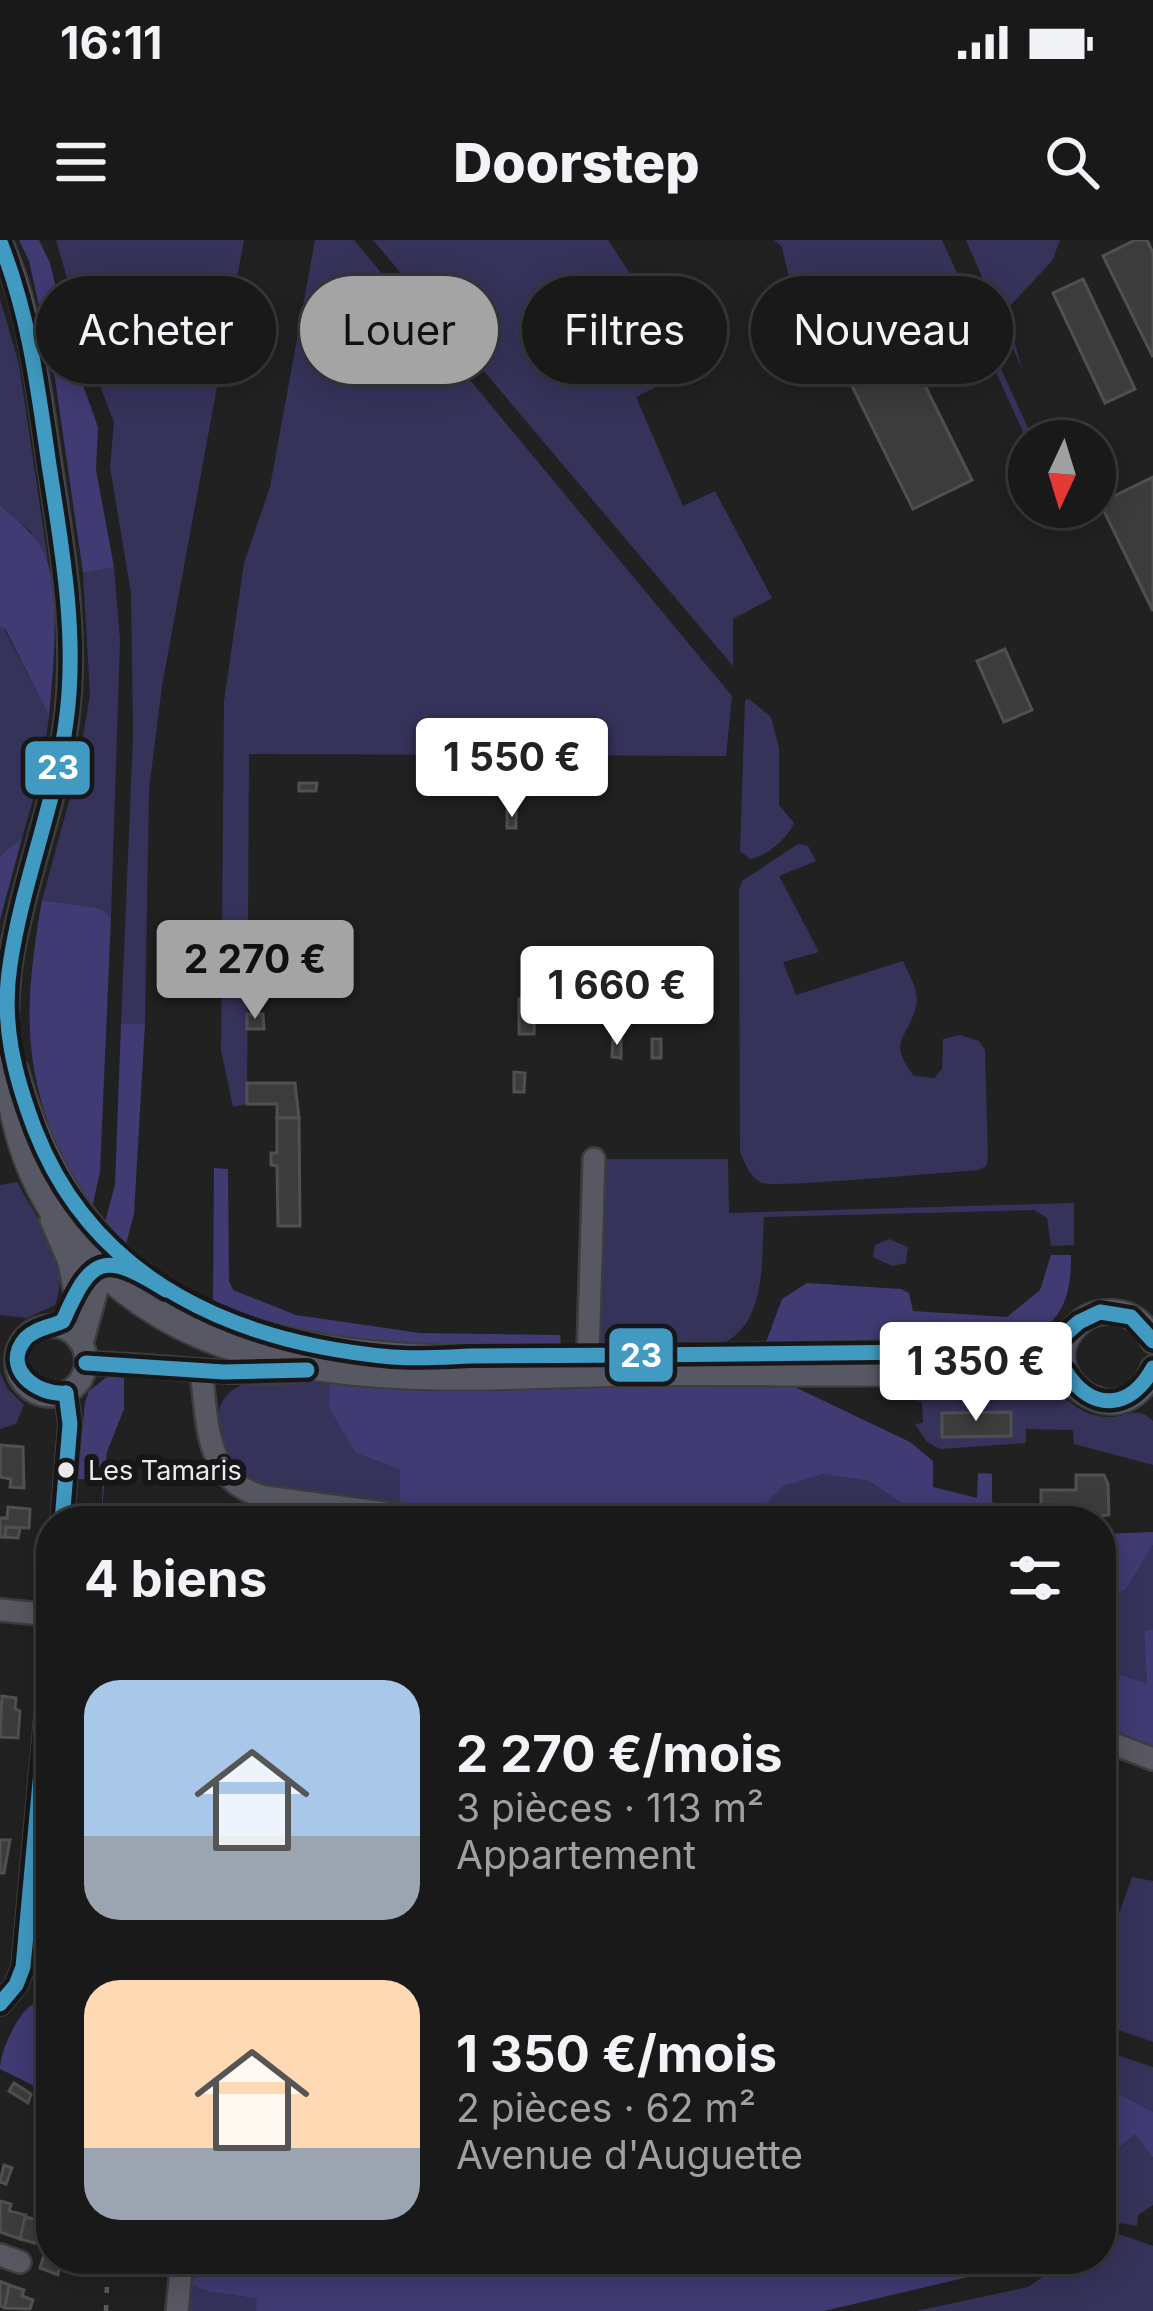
<!DOCTYPE html>
<html lang="fr">
<meta charset="utf-8">
<style>
body{margin:0;font-family:Inter,sans-serif;background:#222;color:#f1f3f6;height:100vh;display:flex;flex-direction:column;font-size:45px;white-space:nowrap}
*{box-sizing:border-box;margin:0}
p{font-size:39px;color:#9fa0a2}
.icon{flex:none;width:66px;height:66px;fill:none;stroke:currentColor;stroke-width:2;stroke-linecap:round;stroke-linejoin:round}
.map{position:relative;flex:1;overflow:hidden}
.drawer{position:absolute;left:36px;top:1266px;width:1080px;height:768px;display:flex;flex-direction:column;background:#191919;border-radius:48px;box-shadow:0 6px 30px #0003,0 0 0 3px #373838}
.drawer>*{flex:none}
.top-card{position:absolute;left:36px;top:36px;width:1083px;height:108px;display:flex;gap:24px}
.needle{width:78px;rotate:184deg}
.controls{position:absolute;left:1008px;top:180px;display:grid;gap:24px}
.controls a{display:grid;place-items:center;width:108px;height:108px;border-radius:50%;background:#191919;box-shadow:0 6px 30px #0003,0 0 0 3px #373838;font-size:60px}
.price{position:absolute;translate:-50% -102px;padding:0 27px;border-radius:12px;background:#fff;color:#222;font-size:39px;line-height:78px;filter:drop-shadow(0 3px 6px #0008)}
.price::after{content:'';position:absolute;left:50%;top:72px;width:36px;height:27px;margin-left:-18px;background:inherit;clip-path:polygon(0 0,100% 0,50% 100%)}
.price.current{background:#a4a4a5;color:#111}
ul{padding:0;list-style:none}
li{display:flex;align-items:center;gap:36px;height:300px;padding:0 48px}
li span{display:grid;place-items:center;flex:none;width:336px;height:240px;border-radius:36px;color:#555}
li>.icon{margin-inline-start:auto}
span .icon{width:144px;height:144px;fill:#fffc;stroke-width:1}
li b{font-size:51px}
h2{display:flex;justify-content:space-between;align-items:center;height:144px;padding:0 48px;font-size:51px}
.pill{padding:0 42px;border-radius:54px;background:#191919;box-shadow:0 6px 30px #0003,0 0 0 3px #373838;font-size:42px;line-height:108px}
.pill.current{background:#a4a4a5;color:#111}
.status{display:flex;justify-content:space-between;align-items:center;height:84px;padding:0 60px;background:#191919;direction:ltr}
.status svg{height:33px;fill:currentColor}
header{display:flex;justify-content:space-between;align-items:center;height:156px;padding:0 48px;background:#191919;font-size:54px;font-weight:800}
.map>svg:first-child{display:block}
.green{fill:#36335b}
.forest{fill:#403b73}
.building{fill:#3c3c3d;stroke:#505050;stroke-width:3}
.lines{fill:none;stroke-linecap:round;stroke-linejoin:round}
.minor-casing{stroke:#3d3d3d;stroke-width:26}
.major-casing{stroke:#3d3d3d;stroke-width:28}
.minor{stroke:#585863;stroke-width:21}
.major{stroke:#585865;stroke-width:24}
.rail{stroke:#59595e;stroke-width:4.5;stroke-dasharray:6 12;stroke-linecap:butt}
.bus-1-casing{stroke:#171719;stroke-width:24}
.bus-1{stroke:#409ac2;stroke-width:15}
.bus-dot{fill:#eaeaec;stroke:#171719;stroke-width:4.5}
.labels{text-anchor:middle;stroke-width:12;stroke-linejoin:round;paint-order:stroke}
.bus-label{font-size:27px;fill:#eaeaec;stroke:#171719;text-anchor:start}
.line-badge{stroke:#171719;stroke-width:4.5}
.badge-label{font-size:33px;text-anchor:middle;font-weight:bold;fill:#fff}
</style>
<div class="status"><b>16:11</b><svg viewBox="0 0 49 12"><path d="M0 12V9h3v3zM5 12V6h3v6zM10 12V3h3v9zM15 12V0h3v12zM26 1h20v11H26zM47 4h2v5h-2z"/></svg></div>
<header><svg class="icon" aria-label="menu" viewBox="0 0 24 24"><path d="M4 6h16M4 12h16M4 18h16"/></svg>Doorstep<svg class="icon" aria-label="search" viewBox="0 0 24 24"><circle cx="10" cy="10" r="6"/><path d="M15 15l6 6"/></svg></header>
<div class="map">
<svg width="1153" height="2071" viewBox="0 0 1153 2071">
<rect width="100%" height="100%" fill="#212121"/>
<g class="green">
<polygon points="56,0 244,0 162,446 149,549 145,784 121,784 133,496 131,353 110,227 114,182 92,125"/>
<polygon points="315,0 354,0 732,456 726,516 249,514 247,864 233,867 221,810 224,461 244,323 270,247"/>
<polygon points="373,0 608,0 692,129 636,157 683,266 715,251 772,358 733,379 733,426"/>
<polygon points="774,0 942,0 1034,201 1029,205 988,115 948,132 910,45 810,92 791,46 782,7"/>
<polygon points="966,0 1060,0 1052,21 1010,66 1007,74 1022,129"/>
<polygon points="0,59 19,124 48,321 30,291 0,265"/>
<polygon points="114,327 120,400 111,677 99,668 42,660 77,532 90,455 83,333"/>
<polygon points="0,387 5,390 49,476 42,528 22,598 0,616"/>
<path d="M749,459L771,477L779,508V565L794,583C788,598 766,617 750,619L740,611L745,460Z"/>
<path d="M798,604L808,606L816,621L779,636L819,712L783,722L796,755L903,721C909,735 920,751 916,767C906,802 887,800 914,836L934,838L942,829L943,799L960,795L979,801L985,810L988,917L986,926L978,930C950,932 773,948 762,943C750,937 745,924 740,912L739,651L742,641Z"/>
<path d="M601,919H728L729,973L1074,963V1005L1051,1006L1047,978L1034,970L764,977C761,1021 768,1087 717,1106L599,1108Z"/>
<path d="M17,942C37,980 72,1020 55,1065L27,1078L0,1075V945Z"/>
<polygon points="889,999 908,1007 906,1023 892,1026 873,1017 875,1005"/>
<polygon points="0,1132 7,1148 24,1165 16,1184 0,1189"/>
<path d="M266,1139L330,1141L401,1229L400,1264L261,1248L232,1233C215,1186 203,1148 266,1139Z"/>
<path d="M780,1140L1051,1143C1067,1161 1082,1176 1108,1177C1127,1177 1137,1165 1153,1181V1225L1074,1204L1073,1190L1026,1189V1203L940,1209L927,1202L915,1184L923,1183L922,1163L889,1147L795,1148Z"/>
<polygon points="822,1234 869,1241 927,1281 748,1281 783,1245"/>
<polygon points="1153,1305 1153,1389 1144,1391 1147,1445 1101,1428 1101,1358 1125,1349"/>
<polygon points="1132,1637 1153,1641 1153,1802 1101,1784 1101,1723"/>
<polygon points="1101,1810 1153,1827 1153,1872 1101,1844"/>
<polygon points="1135,1894 1153,1918 1153,1965 1138,1975 1137,1986 1101,1980 1101,1899 1110,1917"/>
<polygon points="1101,1993 1122,1995 1153,2006 1153,2071 916,2071 1028,2047 1068,2019 1101,2019"/>
<polygon points="192,2045 206,2051 258,2059 256,2071 184,2071 185,2048"/>
</g>
<g class="forest">
<polygon points="19,0 39,0 50,23 73,117 98,187 96,230 114,327 83,333 55,139 29,21"/>
<path d="M0,265C18,281 41,298 48,323C60,369 53,429 49,476L6,390L0,387Z"/>
<polygon points="22,598 0,680 0,616"/>
<path d="M42,660L99,668L111,677L100,932L91,972C24,856 19,790 42,660Z"/>
<polygon points="121,784 145,784 134,974 125,1008 103,989 115,945"/>
<polygon points="214,928 228,929 229,1041 233,1050 296,1075 420,1093 560,1095 561,1107 339,1103 213,1068"/>
<path d="M1051,1015H1071C1071,1050 1066,1079 1031,1096L914,1098L905,1104L765,1105L782,1059L807,1043L901,1049L909,1053L913,1071L1007,1077L1040,1050Z"/>
<polygon points="108,1136 124,1136 124,1169 107,1212 101,1281 103,1240 78,1239 85,1162 89,1151"/>
<polygon points="780,1140 910,1202 933,1221 933,1247 977,1258 978,1233 992,1234 992,1262 1033,1281 927,1281 869,1241 822,1234 783,1246 748,1281 476,1281 400,1264 400,1229 356,1213 329,1167 330,1141"/>
<polygon points="1153,1292 1153,1305 1125,1350 1101,1358 1101,1294"/>
<polygon points="1153,1389 1153,1506 1101,1488 1101,1428 1147,1444 1144,1391"/>
<polygon points="51,1557 51,1734 40,1715"/>
<path d="M51,1748V1854L0,1829C0,1812 16,1778 29,1767C40,1759 45,1761 51,1748Z"/>
<polygon points="1101,1844 1153,1872 1153,1918 1135,1894 1109,1917 1101,1899"/>
<polygon points="197,2019 1019,2019 1019,2025 824,2071 256,2071 257,2059 206,2051 192,2045"/>
</g>
<g class="building">
<polygon points="1135,0 1147,0 1153,13 1153,117 1103,16"/>
<polygon points="1083,39 1135,149 1105,163 1053,53"/>
<polygon points="885,65 972,240 913,269 826,94"/>
<polygon points="1153,237 1153,371 1100,263"/>
<polygon points="1005,409 1032,470 1004,482 977,421"/>
<polygon points="299,543 317,543 316,551 299,551"/>
<polygon points="454,543 472,544 472,552 454,551"/>
<rect x="507" y="571" width="9" height="17"/>
<polygon points="519,759 535,759 534,794 519,794"/>
<polygon points="247,774 263,774 264,789 247,789"/>
<polygon points="613,798 621,798 621,818 612,817"/>
<rect x="652" y="799" width="9" height="19"/>
<polygon points="514,832 525,833 524,852 514,852"/>
<polygon points="247,843 295,843 299,878 277,878 277,864 247,864"/>
<polygon points="277,878 299,878 300,986 278,986 277,926 271,925 271,913 277,913"/>
<polygon points="1011,1172 1011,1196 942,1197 942,1173"/>
<polygon points="0,1205 23,1207 24,1248 10,1247 11,1239 0,1237"/>
<polygon points="1076,1235 1104,1235 1108,1244 1109,1275 1099,1276 1099,1281 1077,1281 1077,1275 1041,1277 1041,1250 1076,1250"/>
<polygon points="8,1267 30,1269 29,1288 6,1287 5,1297 0,1297 0,1278 7,1278"/>
<polygon points="6,1287 20,1288 18,1298 5,1297"/>
<polygon points="2,1456 16,1458 15,1469 20,1471 18,1498 0,1497"/>
<polygon points="0,1600 10,1600 4,1633 0,1633"/>
<polygon points="14,1843 31,1854 28,1863 9,1851"/>
<polygon points="4,1925 12,1928 6,1944 0,1942"/>
<polygon points="0,1961 11,1964 9,1971 26,1975 20,1999 0,1992"/>
<polygon points="25,1977 48,1982 49,2007 20,1999"/>
<polygon points="45,2012 51,2014 51,2019 60,2019 58,2035 40,2028"/>
<polygon points="0,2041 9,2045 5,2068 0,2066"/>
<polygon points="9,2045 24,2050 22,2056 33,2060 30,2069 5,2068"/>
</g>
<g class="lines">
<g class="minor-casing">
<g id="minor">
<polyline points="51,980 69,1022 75,1052"/>
<polyline points="55,1086 66,1078 87,1033 111,1028 143,1033"/>
<circle cx="51" cy="1121" r="35"/>
<polyline points="82,1103 96,1053 99,1016"/>
<polyline points="588,1117 594,919"/>
<path d="M86,1123C160,1124 232,1138 306,1130"/>
<path d="M201,1130C208,1182 204,1242 265,1257L444,1281"/>
<polyline points="62,1281 70,1184 66,1153"/>
<polyline points="0,1370 51,1375"/>
<polyline points="1101,1499 1153,1519"/>
<polyline points="0,1764 16,1745 23,1727 51,1422"/>
<polyline points="0,2015 20,2022"/>
<polyline points="177,2071 182,2019"/>
</g>
</g>
<g class="major-casing">
<g id="major">
<path d="M0,2C31,69 38,148 49,220C62,307 78,394 66,483C55,567 21,646 9,730C0,821 6,906 59,982C192,1172 449,1136 651,1133C776,1132 902,1137 1027,1128L1066,1132"/>
<path d="M16,830C100,1141 365,1120 627,1117C758,1115 888,1114 1019,1111L1045,1107L1068,1096"/>
<path d="M1153,1101C1144,1083 1130,1071 1108,1072C1095,1072 1084,1077 1075,1087C1029,1137 1125,1203 1153,1128"/>
</g>
</g>
<use href="#minor" class="minor"/>
<use href="#major" class="major"/>
<polyline class="rail" points="106,2071 108,2019"/>
<g class="bus-1-casing">
<g id="bus-1">
<path d="M0,2C29,74 38,149 49,225C62,309 78,397 66,482C55,565 22,643 10,725C1,783 14,835 35,890C94,1042 237,1103 392,1117C418,1119 445,1117 471,1116C528,1116 584,1115 641,1115C767,1113 893,1112 1019,1111L1055,1103L1079,1082L1100,1072L1131,1077L1153,1101"/>
<polyline points="86,1123 224,1132 307,1130"/>
<path d="M1066,1132C1092,1172 1130,1170 1153,1128"/>
<path d="M66,1153C37,1156 0,1128 26,1098C36,1088 51,1087 63,1081C91,1017 103,1010 166,1050"/>
<polyline points="62,1281 70,1184 66,1153"/>
<polyline points="0,1764 16,1745 23,1727 51,1422"/>
</g>
</g>
<use href="#bus-1" class="bus-1"/>
</g>
<circle class="bus-dot" cx="66" cy="1230" r="10"/>
<g class="labels">
<g class="bus-label">
<text x="88" y="1240">Les Tamaris</text>
</g>
</g>
<g class="line-badge">
<rect x="23" y="499" width="69" height="58" rx="12" fill="#409ac2"/>
<rect x="607" y="1086" width="68" height="58" rx="12" fill="#409ac2"/>
</g>
<g class="badge-label">
<text x="58" y="539">23</text>
<text x="641" y="1127">23</text>
</g>
</svg>
<div class="controls">
<a><svg class="needle" viewBox="-14 -14 28 28"><path d="M0-13l5 13h-10z" fill="#e53935"/><path d="M0 13l5-13h-10z" fill="#9fa0a2"/></svg></a>
</div>
<b class="price" style="left:512px;top:580px">1 550 €</b>
<b class="price current" style="left:255px;top:782px">2 270 €</b>
<b class="price" style="left:617px;top:808px">1 660 €</b>
<b class="price" style="left:976px;top:1184px">1 350 €</b>
<div class="top-card">
<a class="pill">Acheter</a>
<a class="pill current">Louer</a>
<a class="pill">Filtres</a>
<a class="pill">Nouveau</a>
</div>
<section class="drawer">
<h2>4 biens<svg class="icon" aria-label="filters" viewBox="0 0 24 24"><path d="M4 7h16M4 17h16"/><circle cx="9" cy="7" r="2"/><circle cx="15" cy="17" r="2"/></svg></h2>
<ul>
<li><span style="background:linear-gradient(#a9c7e8 65%,#9aa5b1 0)"><svg class="icon" aria-label="home" viewBox="0 0 24 24"><path d="M3 11l9-7 9 7M6 9v11h12V9"/></svg></span><div><b>2 270 €/mois</b><p>3 pièces · 113 m²</p><p>Appartement</p></div></li>
<li><span style="background:linear-gradient(#ffd9b3 70%,#9aa5b1 0)"><svg class="icon" aria-label="home" viewBox="0 0 24 24"><path d="M3 11l9-7 9 7M6 9v11h12V9"/></svg></span><div><b>1 350 €/mois</b><p>2 pièces · 62 m²</p><p>Avenue d'Auguette</p></div></li>
</ul>
</section>
</div>
